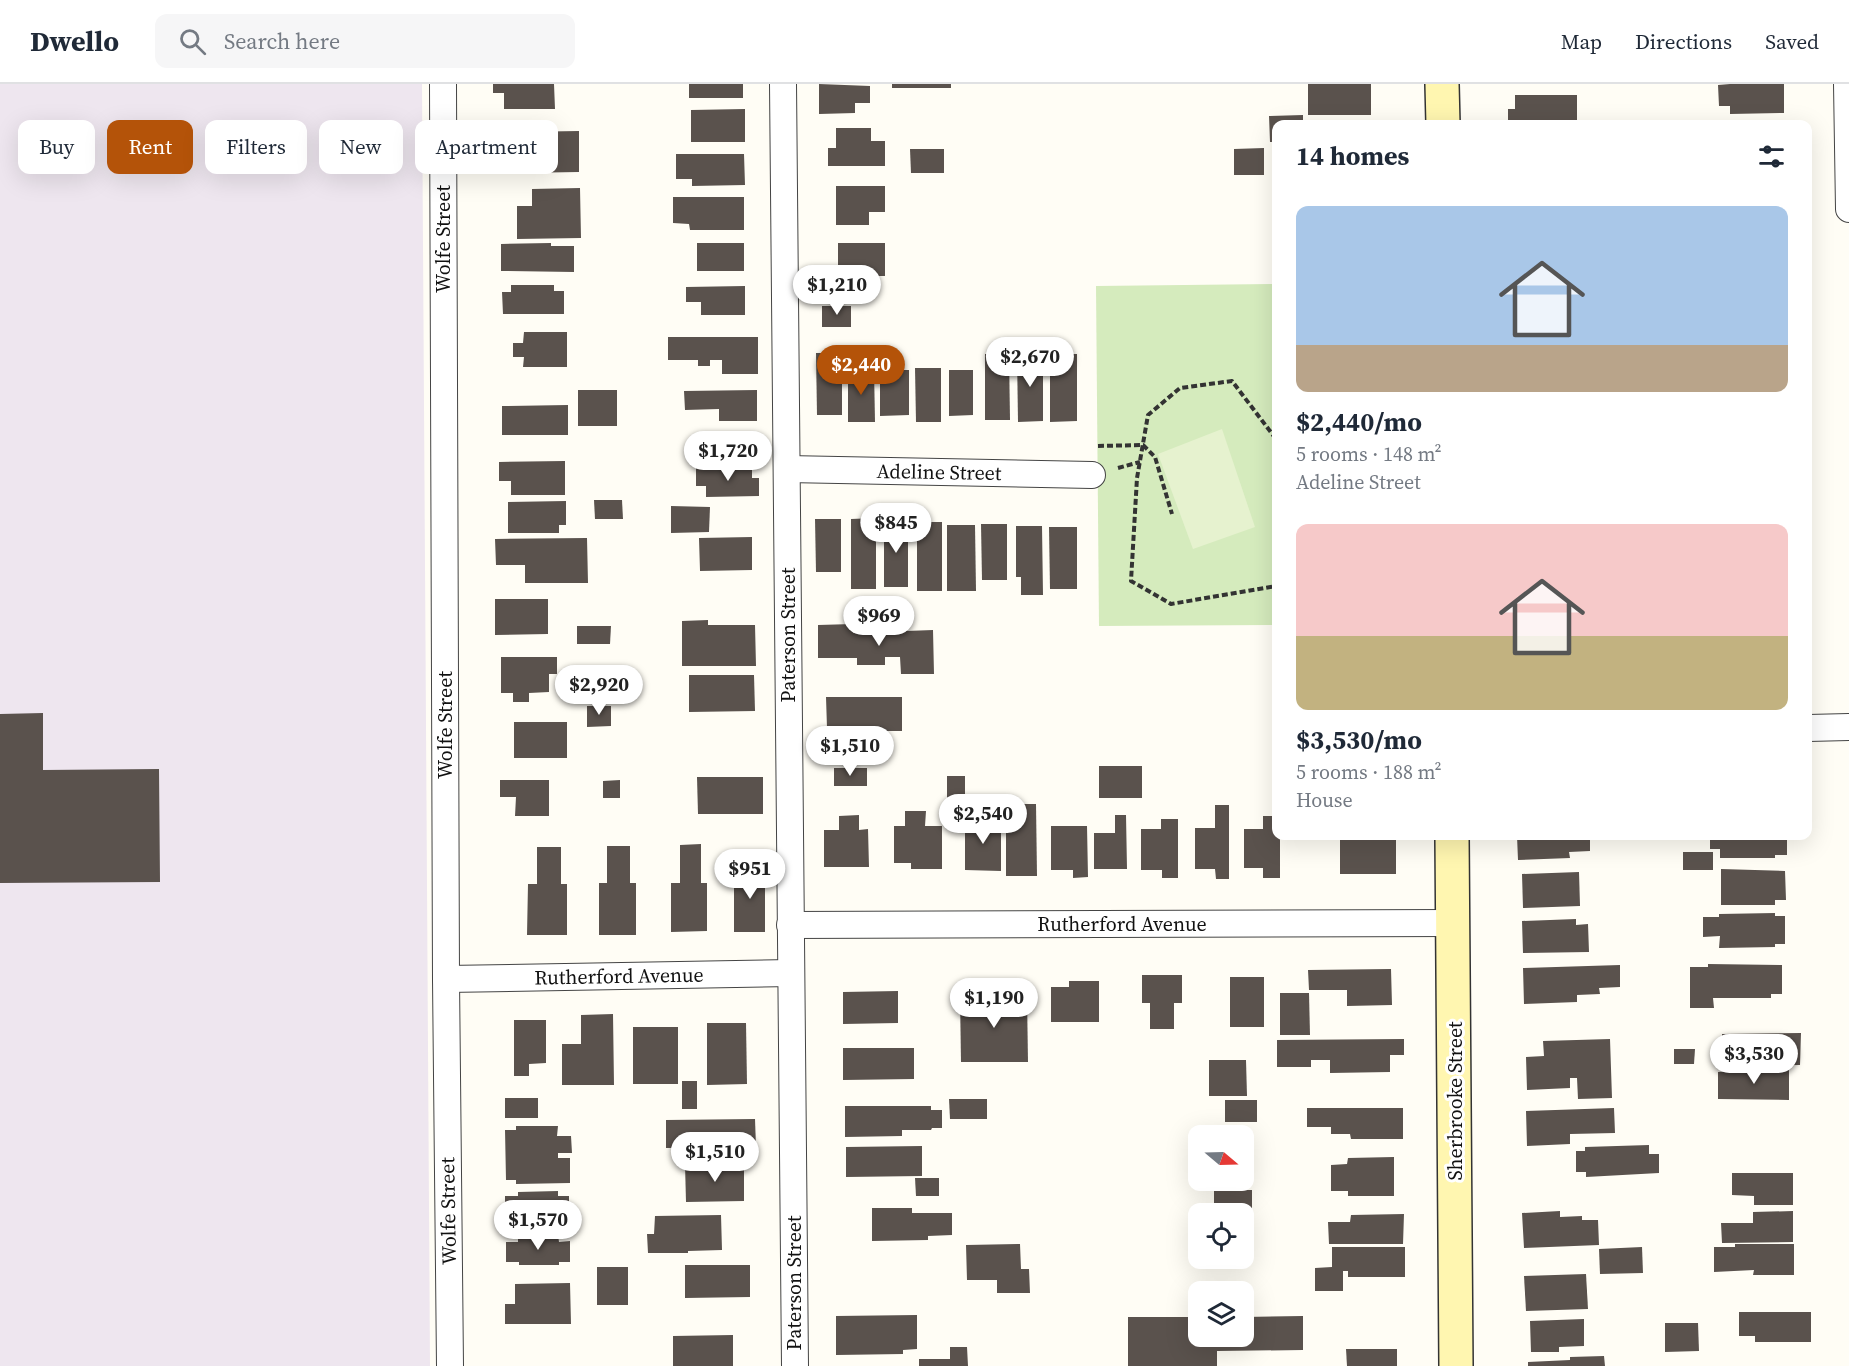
<!DOCTYPE html>
<meta charset="utf-8">
<style>
body{margin:0;font-family:"Source Serif 4",serif;background:#f6f6f7;color:#1f2937;height:100vh;display:flex;flex-direction:column;font-size:22px;white-space:nowrap}
*{box-sizing:border-box;margin:0}
p{font-size:20px;color:#747a83}
.icon{flex:none;width:33px;height:33px;fill:none;stroke:currentColor;stroke-width:2;stroke-linecap:round;stroke-linejoin:round}
.map{position:relative;flex:1;overflow:hidden}
.sheet{position:absolute;left:1272px;top:36px;width:540px;height:720px;display:flex;flex-direction:column;background:#fff;border-radius:12px;box-shadow:0 6px 24px #0002}
.sheet>*{flex:none}
.guide{position:absolute;left:18px;top:36px;width:570px;height:54px;display:flex;gap:12px}
.needle{width:39px;rotate:109deg}
.tools{position:absolute;left:1188px;top:1041px;display:grid;gap:12px}
.tools a{display:grid;place-items:center;width:66px;height:66px;border-radius:12px;background:#fff;box-shadow:0 6px 24px #0002;font-size:30px}
.price{position:absolute;translate:-50% -51px;padding:0 14px;border-radius:21px;background:#fff;color:#222;font-size:20px;line-height:39px;filter:drop-shadow(0 2px 3px #0008)}
.price::after{content:'';position:absolute;left:50%;top:36px;width:18px;height:14px;margin-left:-9px;background:inherit;clip-path:polygon(0 0,100% 0,50% 100%)}
.price.selected{background:#b45309;color:#fff}
ul{padding:0;list-style:none}
li{display:grid;align-content:center;gap:12px;height:318px;padding:0 24px}
li span{display:grid;place-items:center;height:186px;border-radius:12px;color:#555}
li>.icon{margin-inline-start:auto}
span .icon{width:108px;height:108px;fill:#fffc;stroke-width:1}
li b{font-size:26px}
h2{display:flex;justify-content:space-between;align-items:center;height:72px;padding:0 24px;font-size:26px}
.chip{padding:0 21px;border-radius:12px;background:#fff;box-shadow:0 6px 24px #0002;font-size:21px;line-height:54px}
.chip.selected{background:#b45309;color:#fff}
header{display:flex;align-items:center;gap:36px;box-sizing:border-box;height:84px;padding:0 30px;background:#fff;border-bottom:2px solid #e0e1e3}
header strong{font-size:28px}
nav{display:flex;gap:33px;margin-inline-start:auto;font-size:21px}
.search{width:420px;height:54px;background:#f6f6f7;display:flex;align-items:center;gap:15px;box-sizing:border-box;padding:0 21px;border-radius:12px;color:#747a83;font-size:22px}
.map>svg:first-child{display:block}
.industrial{fill:#eee6ef}
.green{fill:#d5ebbd}
.pitch{fill:#e6f2cf}
.building{fill:#5a524d}
.lines{fill:none;stroke-linecap:round;stroke-linejoin:round}
.minor-casing{stroke:#444;stroke-width:28}
.secondary-casing{stroke:#333;stroke-width:36}
.path{stroke:#333;stroke-width:4;stroke-dasharray:6 3;stroke-linecap:butt}
.minor{stroke:#fff;stroke-width:26}
.secondary{stroke:#fff6b0;stroke-width:33}
.labels{text-anchor:middle;stroke-width:6;stroke-linejoin:round;paint-order:stroke}
.street-label{font-size:20px;fill:#111;stroke:#fff}
</style>
<header>
<strong>Dwello</strong>
<div class="search"><svg class="icon" aria-label="search" viewBox="0 0 24 24"><circle cx="10" cy="10" r="6"/><path d="M15 15l6 6"/></svg>Search here</div>
<nav><a>Map</a><a>Directions</a><a>Saved</a></nav>
</header>
<div class="map">
<svg width="1849" height="1282" viewBox="0 0 1849 1282">
<rect width="100%" height="100%" fill="#fffdf5"/>
<polygon class="industrial" points="0,0 422,0 430,1282 0,1282"/>
<polygon class="green" points="1276,200 1276,541 1099,542 1096,202"/>
<polygon class="pitch" points="1222,345 1255,443 1193,465 1158,370"/>
<g class="building">
<polygon points="493,0 554,0 555,25 504,25 504,9 493,9"/>
<rect x="689" y="0" width="54" height="14"/>
<polygon points="819,0 870,2 870,19 855,19 855,29 819,30"/>
<rect x="892" y="0" width="59" height="4"/>
<rect x="1308" y="0" width="63" height="31"/>
<polygon points="1730,0 1784,0 1784,29 1730,30 1730,22 1719,22 1718,1"/>
<polygon points="1515,11 1577,11 1577,40 1508,40 1508,25 1515,25"/>
<polygon points="745,25 745,58 691,58 691,26"/>
<polygon points="1303,31 1303,40 1276,40 1276,58 1270,58 1269,32"/>
<polygon points="836,44 871,44 871,57 885,57 885,82 828,82 828,64 836,64"/>
<polygon points="579,47 579,88 518,89 518,48"/>
<polygon points="1264,64 1264,91 1234,91 1234,65"/>
<polygon points="910,65 944,65 944,89 911,89"/>
<polygon points="676,70 744,70 745,101 692,102 692,95 676,95"/>
<polygon points="836,102 885,102 885,128 869,128 869,141 836,141"/>
<polygon points="580,104 581,154 517,155 517,122 532,122 532,105"/>
<polygon points="673,113 744,113 744,146 690,146 689,140 673,139"/>
<polygon points="551,159 551,162 574,162 574,188 501,187 501,160"/>
<rect x="697" y="159" width="47" height="28"/>
<polygon points="838,159 885,159 885,192 871,192 870,197 838,197"/>
<polygon points="511,201 554,201 554,207 564,207 564,230 503,230 502,208 511,208"/>
<polygon points="745,202 745,231 701,231 701,218 686,218 686,203"/>
<rect x="822" y="222" width="29" height="21"/>
<polygon points="524,248 567,248 567,283 523,283 524,273 513,273 513,259 523,259"/>
<polygon points="668,253 758,253 758,290 722,290 722,276 710,276 710,282 698,282 698,276 668,276"/>
<polygon points="816,269 842,269 842,331 817,331"/>
<polygon points="985,270 1009,270 1010,336 985,336"/>
<polygon points="1017,270 1043,270 1043,337 1018,338"/>
<polygon points="1050,270 1077,270 1077,337 1050,338"/>
<polygon points="915,284 941,284 941,338 916,338"/>
<polygon points="848,285 874,285 875,338 848,338"/>
<polygon points="880,286 909,286 909,331 880,332"/>
<polygon points="949,286 973,286 973,331 949,332"/>
<rect x="578" y="306" width="39" height="36"/>
<polygon points="757,306 757,337 719,337 719,325 685,326 684,307"/>
<polygon points="568,321 568,351 502,351 502,322"/>
<polygon points="565,377 565,411 511,411 511,397 499,397 499,378"/>
<polygon points="696,383 752,383 752,394 759,394 759,412 706,413 706,402 696,402"/>
<polygon points="594,416 622,416 623,435 595,435"/>
<polygon points="566,417 566,441 559,441 559,449 508,449 508,418"/>
<polygon points="671,422 710,423 709,448 671,449"/>
<polygon points="876,434 876,505 851,505 851,435"/>
<polygon points="815,435 841,435 841,488 816,488"/>
<rect x="884" y="437" width="24" height="66"/>
<rect x="917" y="438" width="25" height="69"/>
<polygon points="981,440 1007,440 1007,496 982,496"/>
<polygon points="947,441 975,441 976,507 947,507"/>
<polygon points="1016,442 1042,442 1043,511 1021,511 1021,493 1016,493"/>
<polygon points="1049,443 1077,443 1077,505 1050,505"/>
<polygon points="752,453 752,486 700,487 699,454"/>
<polygon points="587,454 588,499 525,499 525,481 496,481 495,455"/>
<polygon points="495,515 548,515 548,550 495,551"/>
<polygon points="708,536 708,541 755,541 756,582 682,582 682,537"/>
<polygon points="853,540 853,549 933,546 934,590 901,590 900,573 885,573 885,581 857,581 857,574 818,574 818,541"/>
<polygon points="577,542 611,542 610,560 577,560"/>
<polygon points="501,573 557,573 557,590 549,590 549,608 529,609 529,618 513,618 513,609 501,609"/>
<polygon points="689,591 754,591 755,627 689,628"/>
<polygon points="826,613 902,613 902,647 867,647 868,644 827,644"/>
<polygon points="587,622 611,622 611,642 587,643"/>
<polygon points="43,629 43,686 159,685 160,798 0,799 0,630"/>
<rect x="514" y="638" width="53" height="36"/>
<rect x="1099" y="682" width="43" height="32"/>
<rect x="834" y="684" width="33" height="18"/>
<rect x="947" y="692" width="18" height="35"/>
<polygon points="697,693 763,693 763,730 698,730"/>
<polygon points="500,696 549,696 549,732 515,732 516,713 500,713"/>
<polygon points="620,696 620,714 603,714 603,697"/>
<polygon points="1006,720 1036,720 1037,792 1006,792"/>
<polygon points="1215,721 1229,721 1229,795 1216,795 1215,785 1195,785 1195,744 1215,744"/>
<polygon points="905,727 926,727 925,742 942,742 942,785 911,785 911,779 894,779 894,742 905,742"/>
<polygon points="859,731 859,746 868,745 869,783 824,783 824,746 839,746 839,732"/>
<polygon points="1115,731 1126,731 1127,785 1094,785 1094,749 1115,749"/>
<polygon points="1263,732 1276,732 1276,752 1280,752 1280,794 1263,794 1263,784 1244,784 1244,745 1263,745"/>
<polygon points="1161,735 1178,735 1178,794 1162,794 1162,786 1141,786 1141,745 1161,745"/>
<polygon points="965,736 1001,736 1001,787 965,786"/>
<polygon points="1051,742 1087,742 1088,793 1073,794 1073,786 1051,786"/>
<rect x="1340" y="752" width="56" height="38"/>
<polygon points="1517,752 1590,752 1590,767 1569,768 1570,774 1518,776"/>
<polygon points="1710,752 1787,752 1787,771 1775,771 1775,774 1720,774 1720,765 1710,765"/>
<polygon points="701,760 701,799 707,799 707,847 671,848 671,799 680,799 680,761"/>
<polygon points="607,762 630,762 630,799 636,799 636,851 599,851 599,799 607,799"/>
<polygon points="537,763 561,763 561,800 567,800 567,851 527,851 528,800 537,800"/>
<rect x="1683" y="768" width="30" height="18"/>
<polygon points="761,775 761,797 765,797 765,848 734,848 734,797 746,797 746,776"/>
<polygon points="1721,785 1785,787 1786,816 1775,816 1775,821 1721,821"/>
<polygon points="1579,788 1580,822 1523,824 1522,790"/>
<polygon points="1775,829 1775,832 1785,832 1785,860 1775,860 1775,863 1719,864 1720,852 1703,853 1703,833 1719,833 1719,830"/>
<polygon points="1576,835 1576,841 1588,840 1589,868 1523,869 1522,837"/>
<polygon points="1708,880 1782,881 1782,910 1771,910 1771,914 1713,914 1714,924 1690,924 1690,883 1708,883"/>
<polygon points="1620,881 1620,903 1599,904 1600,910 1577,911 1577,918 1524,920 1523,884"/>
<polygon points="1391,885 1392,921 1347,922 1347,906 1309,906 1308,886"/>
<polygon points="1142,891 1182,891 1182,919 1174,919 1174,945 1150,945 1150,919 1142,919"/>
<rect x="1230" y="893" width="34" height="50"/>
<polygon points="1069,897 1099,897 1099,938 1051,938 1051,903 1069,903"/>
<polygon points="898,907 898,939 843,940 843,908"/>
<polygon points="1280,909 1309,909 1310,951 1280,951"/>
<polygon points="960,912 1027,912 1028,978 961,978"/>
<polygon points="613,930 614,1001 562,1001 562,960 581,960 581,931"/>
<polygon points="514,936 546,936 546,979 529,980 529,992 514,992"/>
<polygon points="707,939 746,939 747,1000 707,1001"/>
<rect x="633" y="943" width="45" height="57"/>
<polygon points="1801,949 1800,981 1735,982 1735,974 1722,974 1722,950"/>
<polygon points="1404,955 1404,971 1390,971 1390,988 1330,989 1330,976 1311,976 1311,983 1277,983 1277,956"/>
<polygon points="1610,955 1612,1014 1578,1015 1577,994 1570,994 1570,1004 1527,1006 1526,973 1544,972 1543,957"/>
<polygon points="843,964 914,964 914,995 843,996"/>
<polygon points="1674,965 1695,965 1694,980 1674,980"/>
<polygon points="1209,976 1246,976 1247,1012 1209,1012"/>
<polygon points="1735,985 1789,985 1789,1016 1718,1015 1718,988 1736,987"/>
<rect x="682" y="997" width="15" height="28"/>
<rect x="505" y="1014" width="33" height="20"/>
<polygon points="949,1015 987,1015 987,1035 950,1035"/>
<rect x="1225" y="1016" width="32" height="22"/>
<polygon points="845,1022 931,1022 931,1026 942,1026 942,1044 932,1044 931,1046 902,1046 902,1052 845,1053"/>
<polygon points="1307,1024 1403,1024 1403,1055 1351,1055 1350,1050 1331,1050 1331,1043 1307,1043"/>
<polygon points="1614,1024 1615,1049 1570,1050 1570,1060 1527,1062 1526,1027"/>
<polygon points="755,1035 756,1063 666,1064 666,1036"/>
<polygon points="516,1042 558,1042 557,1052 571,1052 572,1069 558,1069 558,1074 570,1074 570,1099 516,1100 516,1096 506,1096 505,1046 516,1046"/>
<polygon points="1649,1061 1649,1070 1659,1070 1659,1089 1586,1093 1586,1088 1576,1088 1576,1067 1585,1067 1585,1063"/>
<polygon points="922,1062 922,1092 846,1093 846,1063"/>
<polygon points="1394,1073 1394,1112 1348,1112 1348,1107 1331,1107 1331,1081 1347,1080 1348,1074"/>
<polygon points="685,1080 744,1080 744,1117 686,1118"/>
<polygon points="1732,1089 1793,1089 1793,1121 1754,1121 1754,1112 1732,1111"/>
<polygon points="915,1094 939,1094 939,1112 916,1112"/>
<polygon points="1214,1106 1252,1106 1252,1133 1244,1133 1244,1130 1214,1130"/>
<polygon points="558,1107 558,1112 569,1112 569,1137 518,1137 518,1130 505,1130 505,1112 518,1112 518,1108"/>
<polygon points="872,1124 912,1124 912,1129 952,1129 952,1151 928,1152 928,1156 872,1157"/>
<polygon points="1560,1127 1560,1133 1582,1132 1582,1136 1598,1136 1599,1161 1524,1164 1522,1129"/>
<polygon points="1793,1127 1793,1158 1722,1159 1721,1139 1753,1139 1753,1128"/>
<polygon points="1404,1130 1403,1160 1329,1160 1328,1138 1350,1138 1351,1131"/>
<polygon points="721,1131 722,1166 688,1167 688,1169 648,1169 647,1150 654,1150 655,1132"/>
<polygon points="518,1151 558,1151 559,1158 570,1157 570,1178 559,1178 559,1181 519,1181 519,1178 506,1178 506,1158 518,1158"/>
<polygon points="1020,1160 1021,1185 1029,1185 1030,1209 997,1209 997,1196 967,1196 966,1161"/>
<polygon points="1735,1160 1794,1160 1794,1191 1753,1191 1754,1186 1714,1188 1714,1163 1735,1163"/>
<polygon points="1332,1163 1405,1163 1405,1193 1348,1193 1348,1187 1343,1187 1343,1207 1315,1207 1315,1184 1332,1183"/>
<polygon points="1642,1163 1643,1189 1600,1190 1599,1165"/>
<polygon points="685,1181 750,1181 750,1213 685,1214"/>
<rect x="597" y="1183" width="31" height="38"/>
<polygon points="1586,1190 1588,1225 1526,1227 1524,1192"/>
<polygon points="570,1199 571,1240 505,1240 505,1220 515,1220 515,1200"/>
<polygon points="1739,1228 1811,1228 1811,1258 1755,1258 1755,1252 1739,1252"/>
<polygon points="917,1231 917,1265 903,1266 903,1270 836,1271 836,1232"/>
<polygon points="1303,1232 1303,1266 1217,1267 1217,1282 1128,1282 1128,1233 1198,1233 1198,1252 1244,1252 1244,1233"/>
<polygon points="1584,1235 1584,1262 1559,1263 1559,1268 1531,1268 1530,1237"/>
<polygon points="1665,1239 1698,1239 1699,1267 1665,1268"/>
<polygon points="733,1251 733,1282 673,1282 673,1252"/>
<polygon points="950,1263 967,1263 968,1282 919,1282 919,1275 950,1275"/>
<polygon points="1346,1265 1397,1265 1397,1282 1347,1282"/>
<polygon points="1604,1272 1605,1282 1528,1282 1528,1278 1570,1276 1570,1273"/>
</g>
<g class="lines">
<g class="minor-casing">
<g id="minor">
<polyline points="443,0 446,895 450,1282"/>
<polyline points="783,0 795,1282"/>
<polyline points="1847,0 1849,125"/>
<polyline points="787,385 1092,391"/>
<polyline points="1808,644 1849,643"/>
<polyline points="790,841 1454,839"/>
<polyline points="446,895 791,889"/>
</g>
</g>
<g class="secondary-casing">
<g id="secondary">
<polyline points="1442,0 1443,40"/>
<polyline points="1452,752 1456,1282"/>
</g>
</g>
<g class="path">
<polyline points="1276,355 1232,297 1180,304 1148,331 1137,394 1131,497 1171,520 1276,502"/>
<polyline points="1098,362 1143,361 1155,373 1172,430"/>
<polyline points="1118,384 1140,378"/>
</g>
<use href="#minor" class="minor"/>
<use href="#secondary" class="secondary"/>
</g>
<g class="labels">
<g class="street-label">
<text transform="translate(443 155) rotate(-90)" y="7">Wolfe Street</text>
<text transform="translate(939 388) rotate(1)" y="7">Adeline Street</text>
<text transform="translate(788 551) rotate(-90)" y="7">Paterson Street</text>
<text transform="translate(445 641) rotate(-90)" y="7">Wolfe Street</text>
<text x="1122" y="847">Rutherford Avenue</text>
<text transform="translate(619 892) rotate(-1)" y="7">Rutherford Avenue</text>
<text transform="translate(1455 1017) rotate(-90)" y="7">Sherbrooke Street</text>
<text transform="translate(448 1127) rotate(-91)" y="7">Wolfe Street</text>
<text transform="translate(794 1199) rotate(-90)" y="7">Paterson Street</text>
</g>
</g>
</svg>
<div class="tools">
<a><svg class="needle" viewBox="-14 -14 28 28"><path d="M0-13l5 13h-10z" fill="#e53935"/><path d="M0 13l5-13h-10z" fill="#747a83"/></svg></a>
<a><svg class="icon" aria-label="locate" viewBox="0 0 24 24"><circle cx="12" cy="12" r="6"/><path d="M12 2v4M12 18v4M2 12h4M18 12h4"/></svg></a>
<a><svg class="icon" aria-label="layers" viewBox="0 0 24 24"><path d="M12 4l9 5-9 5-9-5zM3 14l9 5 9-5"/></svg></a>
</div>
<b class="price" style="left:837px;top:232px">$1,210</b>
<b class="price" style="left:1030px;top:304px">$2,670</b>
<b class="price selected" style="left:861px;top:312px">$2,440</b>
<b class="price" style="left:728px;top:398px">$1,720</b>
<b class="price" style="left:896px;top:470px">$845</b>
<b class="price" style="left:879px;top:563px">$969</b>
<b class="price" style="left:599px;top:632px">$2,920</b>
<b class="price" style="left:850px;top:693px">$1,510</b>
<b class="price" style="left:983px;top:761px">$2,540</b>
<b class="price" style="left:750px;top:816px">$951</b>
<b class="price" style="left:994px;top:945px">$1,190</b>
<b class="price" style="left:1754px;top:1001px">$3,530</b>
<b class="price" style="left:715px;top:1099px">$1,510</b>
<b class="price" style="left:538px;top:1167px">$1,570</b>
<div class="guide">
<a class="chip">Buy</a>
<a class="chip selected">Rent</a>
<a class="chip">Filters</a>
<a class="chip">New</a>
<a class="chip">Apartment</a>
</div>
<section class="sheet">
<h2>14 homes<svg class="icon" aria-label="filters" viewBox="0 0 24 24"><path d="M4 7h16M4 17h16"/><circle cx="9" cy="7" r="2"/><circle cx="15" cy="17" r="2"/></svg></h2>
<ul>
<li><span style="background:linear-gradient(#a9c7e8 75%,#b9a48a 0)"><svg class="icon" aria-label="home" viewBox="0 0 24 24"><path d="M3 11l9-7 9 7M6 9v11h12V9"/></svg></span><div><b>$2,440/mo</b><p>5 rooms · 148 m²</p><p>Adeline Street</p></div></li>
<li><span style="background:linear-gradient(#f6c9c9 60%,#c2b280 0)"><svg class="icon" aria-label="home" viewBox="0 0 24 24"><path d="M3 11l9-7 9 7M6 9v11h12V9"/></svg></span><div><b>$3,530/mo</b><p>5 rooms · 188 m²</p><p>House</p></div></li>
</ul>
</section>
</div>
